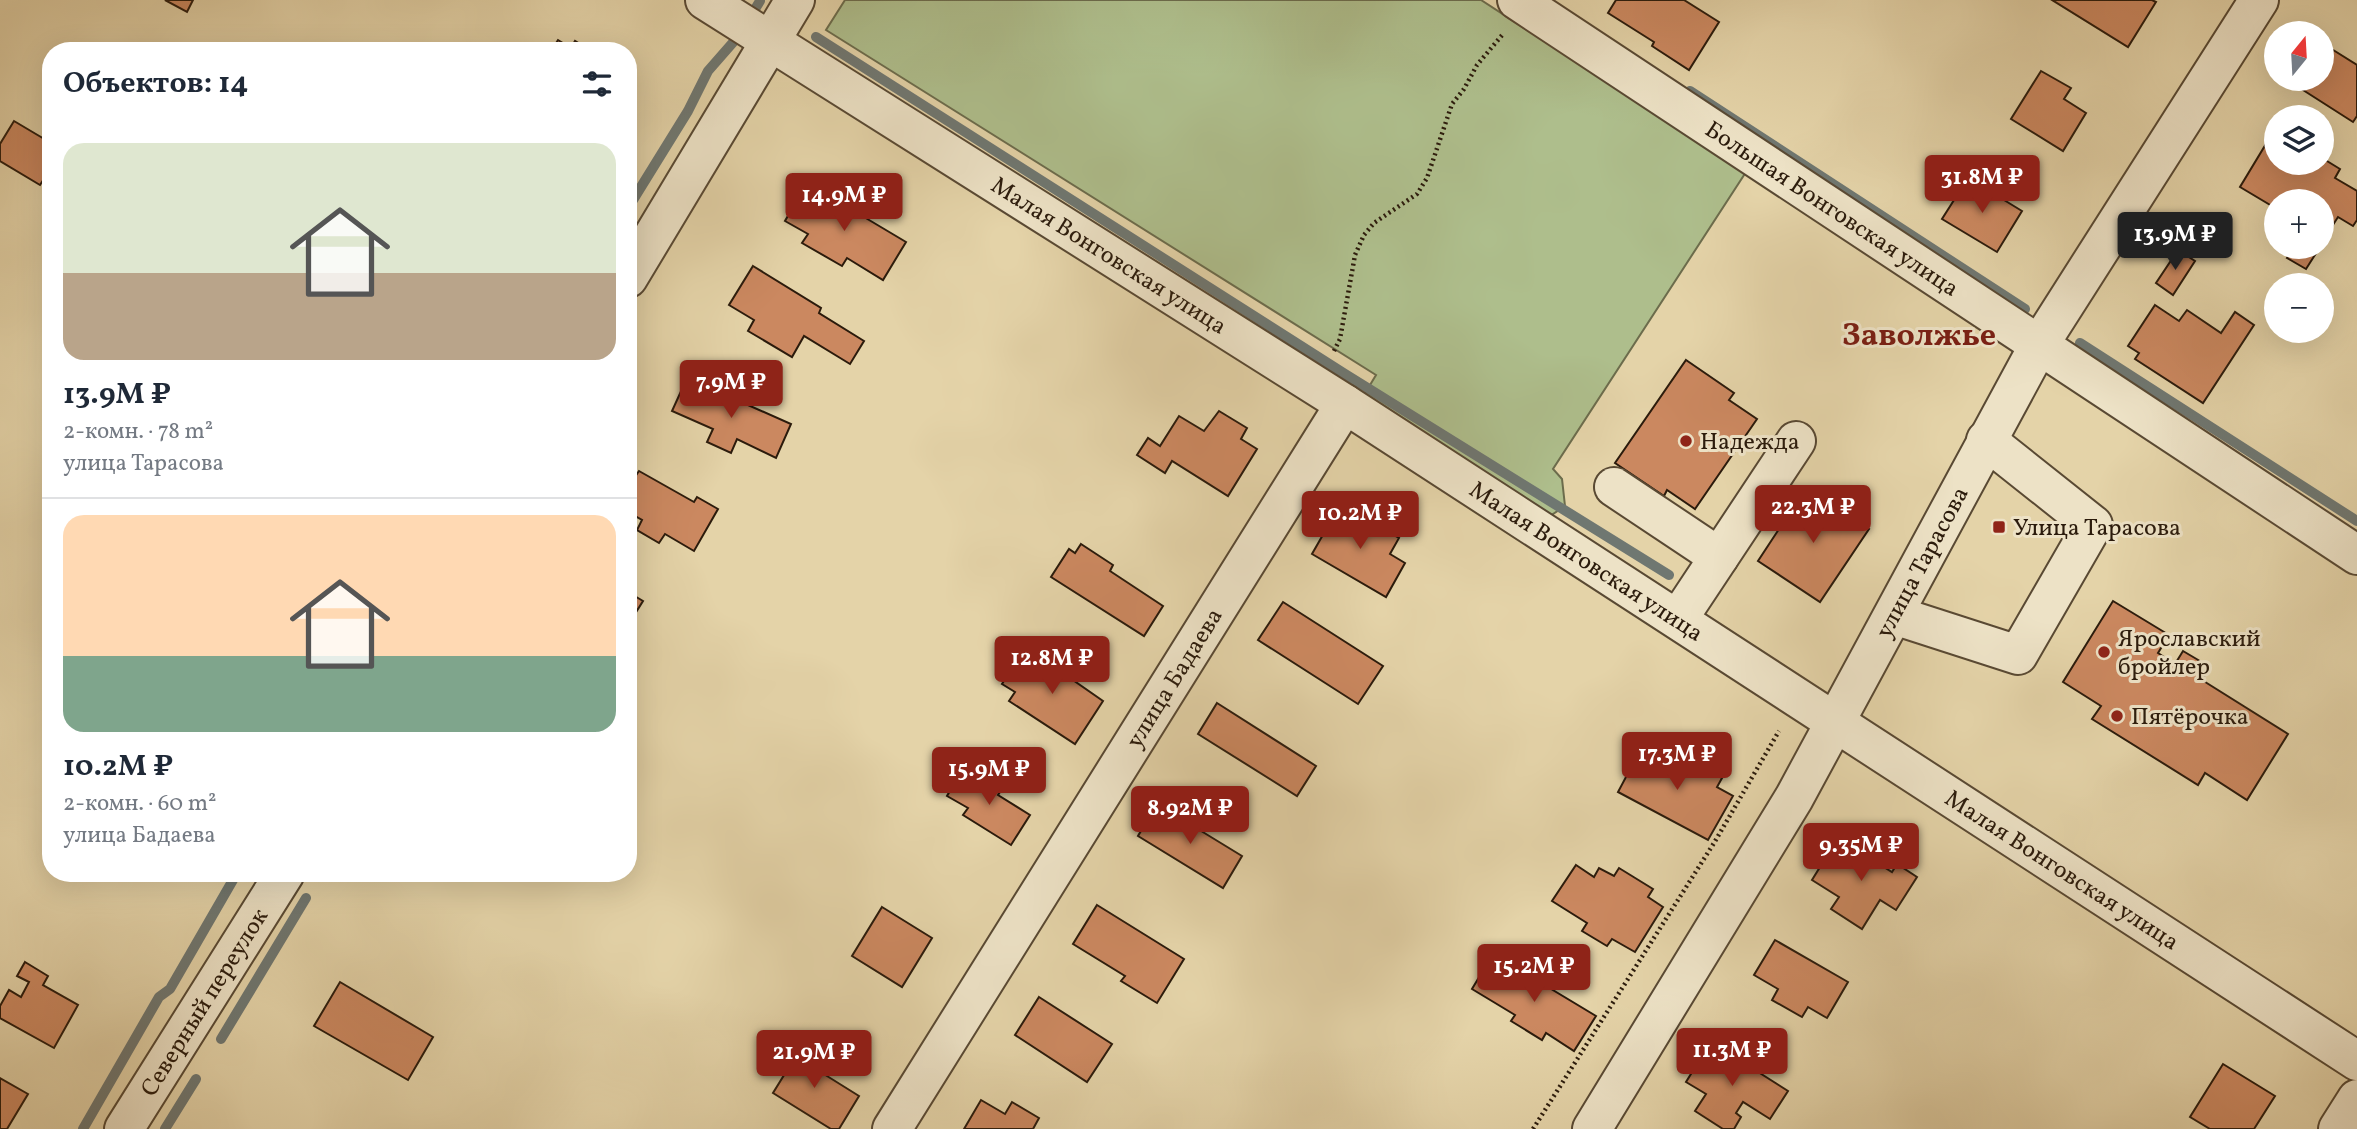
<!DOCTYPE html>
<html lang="ru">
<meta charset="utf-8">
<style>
body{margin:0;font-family:Vollkorn,serif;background:#f6f6f7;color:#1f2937;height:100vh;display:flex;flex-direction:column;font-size:26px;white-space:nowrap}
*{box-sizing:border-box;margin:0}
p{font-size:23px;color:#747a83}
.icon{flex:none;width:38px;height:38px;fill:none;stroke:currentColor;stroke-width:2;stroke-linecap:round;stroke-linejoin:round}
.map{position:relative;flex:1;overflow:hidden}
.drawer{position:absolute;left:42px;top:42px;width:595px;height:840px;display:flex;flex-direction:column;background:#fff;border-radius:28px;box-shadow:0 7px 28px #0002}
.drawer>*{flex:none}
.needle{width:46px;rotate:18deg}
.tools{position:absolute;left:2264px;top:21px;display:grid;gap:14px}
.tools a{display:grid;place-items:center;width:70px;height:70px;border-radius:50%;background:#fff;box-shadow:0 7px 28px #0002;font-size:35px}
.price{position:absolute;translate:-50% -60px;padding:0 16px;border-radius:7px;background:#8f2418;color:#fff;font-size:23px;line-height:46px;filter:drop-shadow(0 2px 4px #0008)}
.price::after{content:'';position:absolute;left:50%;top:42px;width:21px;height:16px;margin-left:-10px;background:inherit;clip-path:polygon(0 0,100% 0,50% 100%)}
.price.active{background:#222;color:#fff}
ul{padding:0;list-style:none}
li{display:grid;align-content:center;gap:14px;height:371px;padding:0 21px}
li+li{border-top:2px solid #e0e1e3}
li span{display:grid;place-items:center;height:217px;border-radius:21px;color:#555}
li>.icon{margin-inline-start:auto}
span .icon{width:126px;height:126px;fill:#fffc;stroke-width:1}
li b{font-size:30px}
h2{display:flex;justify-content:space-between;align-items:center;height:84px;padding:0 21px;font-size:30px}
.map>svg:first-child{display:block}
.green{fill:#aebe8c;stroke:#6c6c4c;stroke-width:2}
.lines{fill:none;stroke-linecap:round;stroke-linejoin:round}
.stream{stroke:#6f7771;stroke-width:10}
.building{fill:#cb8860;stroke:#2b1b0c;stroke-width:2}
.minor-casing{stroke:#594933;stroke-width:42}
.path{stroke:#2b1b0c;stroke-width:4.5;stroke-dasharray:2 3.5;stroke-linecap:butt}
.minor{stroke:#ede2c6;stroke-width:38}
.poi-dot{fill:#8f2418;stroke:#ede2c6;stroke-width:2.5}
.labels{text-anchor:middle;stroke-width:6;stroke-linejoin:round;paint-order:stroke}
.street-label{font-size:24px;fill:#2b1b0c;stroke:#ede2c6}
.poi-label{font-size:24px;fill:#2b1b0c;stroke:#ede2c6;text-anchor:start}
.district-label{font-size:32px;font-weight:bold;fill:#7a1f14;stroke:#ede2c6}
</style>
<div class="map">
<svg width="2357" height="1129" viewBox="0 0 2357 1129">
<rect width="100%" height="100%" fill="#e4d3a8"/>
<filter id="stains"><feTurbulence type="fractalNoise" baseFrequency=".00286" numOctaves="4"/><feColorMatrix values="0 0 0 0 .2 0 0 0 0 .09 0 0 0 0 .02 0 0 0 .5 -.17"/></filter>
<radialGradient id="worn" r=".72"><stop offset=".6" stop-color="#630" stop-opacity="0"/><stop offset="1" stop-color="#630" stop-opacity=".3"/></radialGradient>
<polygon class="green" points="845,0 1481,0 1746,172 1553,469 1562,479 1565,506 1541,522 1364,395 1376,375 826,30"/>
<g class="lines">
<g class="stream">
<polyline points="752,14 760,1"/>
<polyline points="816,37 1345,374 1669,575"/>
<polyline points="1690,91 2025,309"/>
<polyline points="628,208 688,111 708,71 736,39"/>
<polyline points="2080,343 2357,521"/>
<polyline points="221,1039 306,898"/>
<polyline points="83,1129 159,997 170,989 237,873"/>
<polyline points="165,1129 196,1079"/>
</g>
</g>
<g class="building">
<polygon points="165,0 193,0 187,12"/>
<polygon points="1616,0 1684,0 1719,22 1689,70 1652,46 1654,42 1608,13"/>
<polygon points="2052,0 2152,0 2156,2 2128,47"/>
<polygon points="558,40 571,48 575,41 591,51 551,51"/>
<polygon points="2330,48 2357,65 2357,116 2353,122 2303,90 2310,79 2322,79 2322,60"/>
<polygon points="2041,71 2071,88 2064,99 2086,113 2063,151 2011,119"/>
<polygon points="14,121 51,143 51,168 40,185 0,161 0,144"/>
<polygon points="2269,139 2277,144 2277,163 2322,163 2322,158 2340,169 2335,178 2357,191 2357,220 2353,226 2338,217 2322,242 2322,201 2277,201 2277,209 2240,187"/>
<polygon points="1968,178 2022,211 1997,252 1942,219"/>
<polygon points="807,183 906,242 883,280 847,258 842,266 802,243 808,234 785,221"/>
<polygon points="2294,247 2320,247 2306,269 2287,258"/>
<polygon points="2178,250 2195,261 2173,295 2156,283"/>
<polygon points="753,266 821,308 819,313 864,341 850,364 804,336 792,357 748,331 754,320 729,305"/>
<polygon points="2155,305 2179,321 2187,310 2221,333 2235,312 2254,325 2203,403 2135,359 2139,353 2128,346"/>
<polygon points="1686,360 1734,393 1729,400 1757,419 1695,509 1667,490 1664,496 1615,463"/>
<polygon points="687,378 791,424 776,458 737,439 731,453 707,442 713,429 672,411"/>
<polygon points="1219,411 1247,428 1241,439 1257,449 1228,496 1172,461 1165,473 1137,455 1148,438 1160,446 1179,416 1204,431"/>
<polygon points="639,471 694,502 697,497 718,509 694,551 665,534 659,543 637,530 642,520 628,512 628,487"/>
<polygon points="1806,488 1869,529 1820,602 1758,561"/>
<polygon points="1340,505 1399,538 1390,554 1405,563 1386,597 1312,554"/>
<polygon points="1081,544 1113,565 1110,571 1163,606 1144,636 1051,577 1069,549 1075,553"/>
<polygon points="628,592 643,601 628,625"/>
<polygon points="2113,601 2169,635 2158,653 2175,664 2183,651 2210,667 2202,680 2288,734 2247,800 2205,773 2198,785 2092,719 2101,706 2063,682"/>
<polygon points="1283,602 1383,666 1358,704 1258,640"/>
<polygon points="1024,650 1055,670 1060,662 1078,674 1073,680 1103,701 1075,744 1009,701 1015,692 1002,684"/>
<polygon points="1217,703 1316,766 1297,796 1198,734"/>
<polygon points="1643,745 1692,771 1696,763 1722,778 1717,787 1733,796 1708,840 1618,792"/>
<polygon points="978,770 1004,786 998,795 1030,815 1011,845 963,815 968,808 947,796 958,777 969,784"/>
<polygon points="1157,804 1242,856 1223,888 1138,836"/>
<polygon points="1838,838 1892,872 1897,864 1917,877 1896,910 1880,900 1862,929 1831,909 1839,897 1812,880"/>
<polygon points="1576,865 1594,877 1599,868 1614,876 1619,868 1653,889 1648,897 1663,907 1635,952 1612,939 1607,946 1582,931 1587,923 1552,901"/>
<polygon points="1097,905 1184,959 1157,1003 1121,981 1125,976 1073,944"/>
<polygon points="882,907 932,938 902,987 852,956"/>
<polygon points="1775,940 1848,982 1827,1018 1808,1007 1802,1017 1772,1000 1778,989 1754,975"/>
<polygon points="1493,954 1596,1016 1574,1051 1546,1033 1542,1040 1511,1021 1515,1015 1472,989"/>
<polygon points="25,962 48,976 43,985 78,1005 54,1048 0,1018 0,1006 9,990 21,997 29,982 17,976"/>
<polygon points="340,982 433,1037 408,1080 314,1026"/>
<polygon points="1039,997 1112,1044 1087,1082 1015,1035"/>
<polygon points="1711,1042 1788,1091 1770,1119 1743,1102 1736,1113 1741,1117 1734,1129 1723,1129 1695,1111 1706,1094 1686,1082"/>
<polygon points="788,1046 801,1054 804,1049 824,1062 819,1071 859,1096 839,1129 831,1129 773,1093 789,1067 779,1061"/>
<polygon points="2223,1064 2275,1096 2254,1129 2210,1129 2190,1117"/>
<polygon points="0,1078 28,1094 7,1129 0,1129"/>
<polygon points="981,1100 1005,1114 1012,1102 1039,1118 1033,1129 964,1129"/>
</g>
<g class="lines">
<g class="minor-casing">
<g id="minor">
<path id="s1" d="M705,0L1345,404L2357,1061"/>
<path id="s2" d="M1517,0L2357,555"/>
<polyline points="628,278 795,0"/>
<polyline points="1614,487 1719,557"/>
<polyline points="1894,615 2018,655 2093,525 1986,440"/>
<polyline points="1678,619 1796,441"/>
<path id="s3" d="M124,1129L285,873"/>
<path id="s4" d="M892,1129L1345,404"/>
<path id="s5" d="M1592,1129L1794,798L2039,345L2259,0"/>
<polyline points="2338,1129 2357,1099"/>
</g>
</g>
<g class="path">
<polyline points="1334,351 1340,339 1355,255 1364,235 1374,223 1417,194 1427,178 1452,104 1464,89 1477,65 1503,34"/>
<polyline points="1533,1129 1714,843 1779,731"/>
</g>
<use href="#minor" class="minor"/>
</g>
<g class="poi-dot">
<circle cx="1686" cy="441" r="7"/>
<rect x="1992" y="520" width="14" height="14" rx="3.5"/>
<circle cx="2104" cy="652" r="7"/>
<circle cx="2117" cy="716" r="7"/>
</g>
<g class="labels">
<g class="street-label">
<text dy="8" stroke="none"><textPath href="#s2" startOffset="378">Большая Вонговская улица</textPath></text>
<text dy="8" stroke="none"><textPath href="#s1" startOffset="478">Малая Вонговская улица</textPath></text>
<text dy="8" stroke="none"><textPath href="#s1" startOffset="1045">Малая Вонговская улица</textPath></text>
<text dy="8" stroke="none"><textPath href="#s5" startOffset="656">улица Тарасова</textPath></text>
<text dy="8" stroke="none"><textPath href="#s4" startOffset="532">улица Бадаева</textPath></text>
<text dy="8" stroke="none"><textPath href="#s1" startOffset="1612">Малая Вонговская улица</textPath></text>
<text dy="8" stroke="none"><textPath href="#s3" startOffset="150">Северный переулок</textPath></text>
</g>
<g class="poi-label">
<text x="1700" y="449">Надежда</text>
<text x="2013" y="535">Улица Тарасова</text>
<text x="2118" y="646">Ярославский<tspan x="2118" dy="28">бройлер</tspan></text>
<text x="2131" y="724">Пятёрочка</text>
</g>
<g class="district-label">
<text x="1919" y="345">Заволжье</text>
</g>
</g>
<rect width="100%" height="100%" filter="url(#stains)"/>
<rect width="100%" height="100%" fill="url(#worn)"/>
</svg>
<div class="tools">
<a><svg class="needle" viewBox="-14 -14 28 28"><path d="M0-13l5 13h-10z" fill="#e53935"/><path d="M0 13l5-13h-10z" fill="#747a83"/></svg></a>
<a><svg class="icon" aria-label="layers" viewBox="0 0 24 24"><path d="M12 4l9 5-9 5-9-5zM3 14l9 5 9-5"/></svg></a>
<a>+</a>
<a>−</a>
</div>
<b class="price" style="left:1982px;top:215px">31.8M ₽</b>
<b class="price" style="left:844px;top:233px">14.9M ₽</b>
<b class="price active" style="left:2175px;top:272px">13.9M ₽</b>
<b class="price" style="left:731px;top:420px">7.9M ₽</b>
<b class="price" style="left:1813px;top:545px">22.3M ₽</b>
<b class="price" style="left:1360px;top:551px">10.2M ₽</b>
<b class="price" style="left:1052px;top:696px">12.8M ₽</b>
<b class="price" style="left:1677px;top:792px">17.3M ₽</b>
<b class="price" style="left:989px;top:807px">15.9M ₽</b>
<b class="price" style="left:1190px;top:846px">8.92M ₽</b>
<b class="price" style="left:1861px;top:883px">9.35M ₽</b>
<b class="price" style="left:1534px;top:1004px">15.2M ₽</b>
<b class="price" style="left:1732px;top:1088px">11.3M ₽</b>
<b class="price" style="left:814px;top:1090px">21.9M ₽</b>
<section class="drawer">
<h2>Объектов: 14<svg class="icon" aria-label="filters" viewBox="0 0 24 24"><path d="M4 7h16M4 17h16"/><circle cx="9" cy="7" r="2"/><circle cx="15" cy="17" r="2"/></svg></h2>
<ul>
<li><span style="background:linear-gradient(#dfe7d0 60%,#b9a48a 0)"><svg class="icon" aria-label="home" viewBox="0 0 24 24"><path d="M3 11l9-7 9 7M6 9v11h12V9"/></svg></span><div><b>13.9M ₽</b><p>2-комн. · 78 m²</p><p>улица Тарасова</p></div></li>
<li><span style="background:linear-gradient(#ffd9b3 65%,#7fa58c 0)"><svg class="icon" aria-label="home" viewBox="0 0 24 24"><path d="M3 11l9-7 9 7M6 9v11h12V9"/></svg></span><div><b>10.2M ₽</b><p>2-комн. · 60 m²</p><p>улица Бадаева</p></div></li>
</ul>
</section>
</div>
